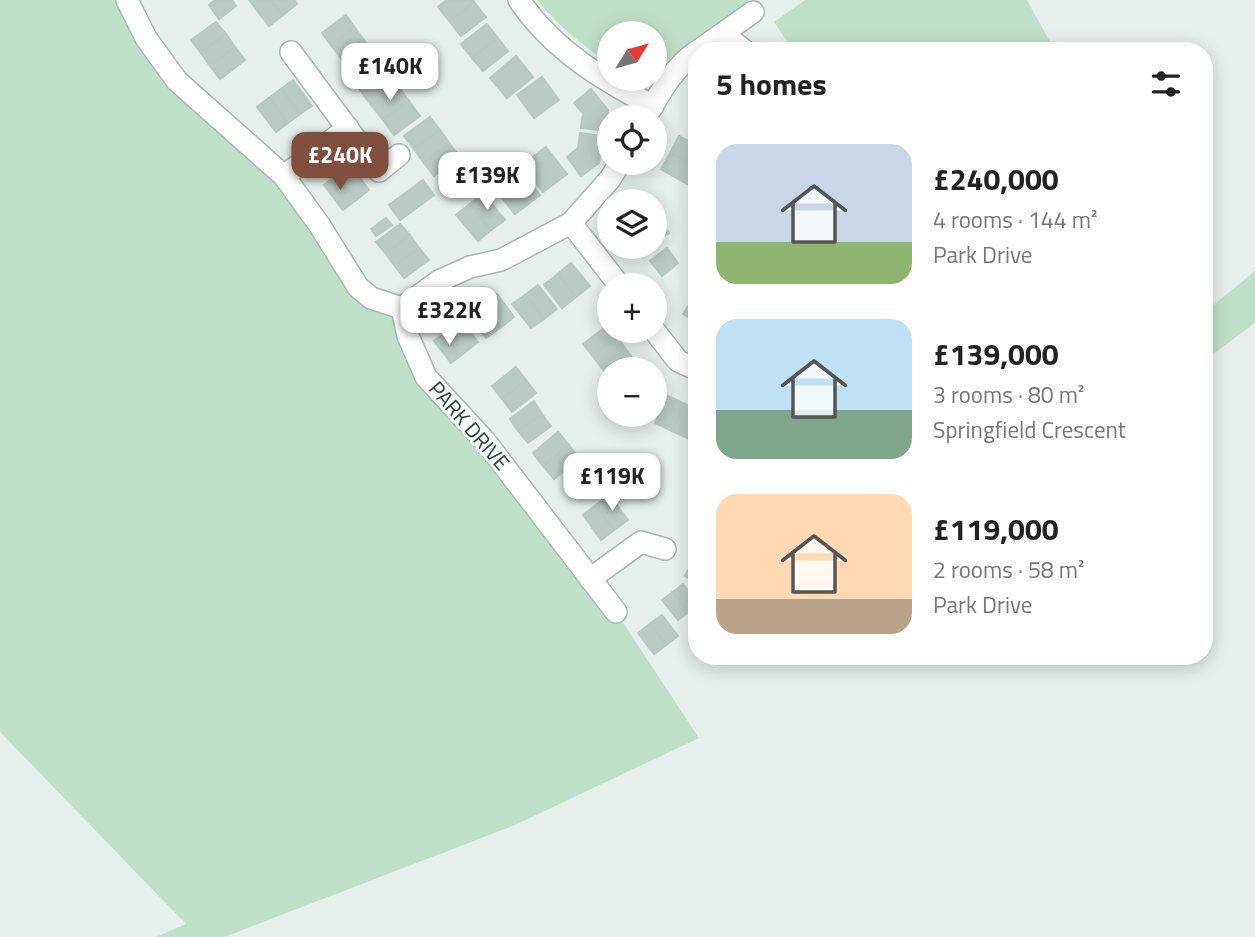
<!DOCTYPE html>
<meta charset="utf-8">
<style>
body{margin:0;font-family:"Titillium Web",sans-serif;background:#f2f2f2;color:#222;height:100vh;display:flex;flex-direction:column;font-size:26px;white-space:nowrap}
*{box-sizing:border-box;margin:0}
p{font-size:23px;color:#767676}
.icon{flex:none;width:38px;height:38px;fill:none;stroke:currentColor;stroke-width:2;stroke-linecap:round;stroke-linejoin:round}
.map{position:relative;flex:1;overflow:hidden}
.sheet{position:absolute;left:688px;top:42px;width:525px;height:623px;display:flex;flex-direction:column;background:#fff;border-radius:28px;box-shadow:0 4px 18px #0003}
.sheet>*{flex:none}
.needle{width:46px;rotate:53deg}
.fabs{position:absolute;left:597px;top:21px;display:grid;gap:14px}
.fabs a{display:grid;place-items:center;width:70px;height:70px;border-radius:50%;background:#fff;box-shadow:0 4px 18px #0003;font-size:35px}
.price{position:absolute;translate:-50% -60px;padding:0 16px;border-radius:14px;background:#fff;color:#222;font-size:23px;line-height:46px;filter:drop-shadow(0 2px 4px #0008)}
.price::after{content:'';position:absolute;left:50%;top:42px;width:21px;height:16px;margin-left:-10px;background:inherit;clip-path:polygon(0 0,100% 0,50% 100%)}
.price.active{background:#804e3d;color:#fff}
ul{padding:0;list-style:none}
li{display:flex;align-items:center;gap:21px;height:175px;padding:0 28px}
li span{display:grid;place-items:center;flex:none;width:196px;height:140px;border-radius:21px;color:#555}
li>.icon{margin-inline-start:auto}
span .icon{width:84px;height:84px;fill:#fffc;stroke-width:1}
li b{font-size:30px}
h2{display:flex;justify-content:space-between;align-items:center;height:84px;padding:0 28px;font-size:30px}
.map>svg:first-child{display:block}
.green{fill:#bfe0c8}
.building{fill:#bbcac4;stroke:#b8c9c2;stroke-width:2}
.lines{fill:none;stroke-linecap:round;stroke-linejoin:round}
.minor-casing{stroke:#a8b8b2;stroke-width:24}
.minor{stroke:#fff;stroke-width:21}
.labels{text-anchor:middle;stroke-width:6;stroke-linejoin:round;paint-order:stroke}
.street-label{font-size:21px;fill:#24423a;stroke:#f7fbf9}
</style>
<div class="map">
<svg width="1255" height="937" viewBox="0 0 1255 937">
<rect width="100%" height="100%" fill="#e6efeb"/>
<g class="green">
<polygon points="0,0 127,0 146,38 284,176 358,287 402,308 408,336 616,612 699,738 515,825 224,937 156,937 186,924 0,732"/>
<path d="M537,0H748L749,1L655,70L654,33H609V63C581,45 558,25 537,0Z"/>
<polygon points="805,0 1027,0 1055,51 794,51 774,22"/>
<polygon points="1255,271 1255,323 1204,361 1204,299 1210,308"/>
</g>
<g class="building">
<polygon points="215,0 232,0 236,6 219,19 209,5"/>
<polygon points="249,0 271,0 283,15 269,26"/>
<polygon points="271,0 294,0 297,4 283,15"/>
<polygon points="447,0 473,0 474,2 450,22 438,7"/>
<polygon points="474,2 486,17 461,36 450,22"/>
<polygon points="346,15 355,28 331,45 322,33"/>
<polygon points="216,22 226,34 201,53 191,40"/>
<polygon points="487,24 498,38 472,58 461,44"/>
<polygon points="355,28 364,40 340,57 331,45"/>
<polygon points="226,34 235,47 210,66 201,53"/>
<polygon points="498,38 508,51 483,71 472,58"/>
<polygon points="364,40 373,52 349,70 340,57"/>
<polygon points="235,47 245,60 220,79 210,66"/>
<polygon points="374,55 386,70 360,90 348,74"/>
<polygon points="516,56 533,77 507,98 490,78"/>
<polygon points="386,70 397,85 371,105 360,90"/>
<polygon points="542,77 559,100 534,118 517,95"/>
<polygon points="293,80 312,106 300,114 281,89"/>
<polygon points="397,85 409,101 383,120 371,105"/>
<polygon points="281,89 300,114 288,123 269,98"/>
<polygon points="591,89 608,110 604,131 581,128 583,113 574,103"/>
<polygon points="269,98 288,123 276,132 257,107"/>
<polygon points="409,101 420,116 394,135 383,120"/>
<polygon points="430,117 440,130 414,149 404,136"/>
<polygon points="440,130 450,144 424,163 414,149"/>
<polygon points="580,133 603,136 599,163 581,176 567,157 578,148"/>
<polygon points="679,136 696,145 696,167 670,153"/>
<polygon points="450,144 460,157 434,176 424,163"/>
<polygon points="546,147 567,174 543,192 522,165"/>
<polygon points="670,153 696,167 689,185 661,169"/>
<polygon points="350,165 369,190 356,200 337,175"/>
<polygon points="518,168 540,195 515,214 494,188"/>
<polygon points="337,175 356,200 343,210 324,185"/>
<polygon points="423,180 434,195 400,220 389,205"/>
<polygon points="483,193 505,220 491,230 470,204"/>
<polygon points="470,204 491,230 478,241 456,215"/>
<polygon points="386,218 392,225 376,236 371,229"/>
<polygon points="660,220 669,233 654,243 654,224"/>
<polygon points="400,224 410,235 386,254 376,242"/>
<polygon points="410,235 419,248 395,266 386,254"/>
<polygon points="419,248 429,260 404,278 395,266"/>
<polygon points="667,248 678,263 662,276 650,261"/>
<polygon points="571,263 590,286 576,297 558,274"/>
<polygon points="558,274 576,297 562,308 544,285"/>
<polygon points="538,285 557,309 544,319 525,295"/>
<polygon points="497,294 514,317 500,328 482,304"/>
<polygon points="525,295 544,319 531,328 512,304"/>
<polygon points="692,300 696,302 696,322 683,314"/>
<polygon points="482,304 500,328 486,338 468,315"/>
<polygon points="461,320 478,342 464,353 448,331"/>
<polygon points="608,325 609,331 612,331 617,336 592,355 583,344"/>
<polygon points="448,331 464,353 451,363 434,341"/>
<polygon points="617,336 625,348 601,367 592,355"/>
<polygon points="625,348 634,360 621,369 609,369 609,378 601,367"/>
<polygon points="516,367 526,380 502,399 492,386"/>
<polygon points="526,380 536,393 512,412 502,399"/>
<polygon points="668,396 685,404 672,431 655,423"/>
<polygon points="534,401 542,414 518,431 510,419"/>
<polygon points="685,404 696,410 696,424 689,439 672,431"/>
<polygon points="542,414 551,426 528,443 518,431"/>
<polygon points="558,432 569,445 543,466 533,453"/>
<polygon points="569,445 579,458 554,479 543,466"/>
<polygon points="628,455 656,469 649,482 622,469"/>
<polygon points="622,469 649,482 642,496 615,483"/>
<polygon points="609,495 628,520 614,530 596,505"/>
<polygon points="596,505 614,530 601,540 583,515"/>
<polygon points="693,561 696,563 696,583 685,576"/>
<polygon points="683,584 696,601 696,606 688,612 673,592"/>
<polygon points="673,592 688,612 678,620 662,600"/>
<polygon points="662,615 678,636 666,645 650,624"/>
<polygon points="650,624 666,645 654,654 638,633"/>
</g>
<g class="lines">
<g class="minor-casing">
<g id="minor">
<polyline points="127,0 146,38 177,81 284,176 320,226 358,287 371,298 402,308"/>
<path d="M519,0C552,49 601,79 653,106"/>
<polyline points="723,34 745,51"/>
<polyline points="698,51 753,12"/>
<polyline points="291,52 379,171 399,155"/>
<path d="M646,117C659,94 674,67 696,52"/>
<polyline points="284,176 348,128"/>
<polyline points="571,223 619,285"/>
<polyline points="402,308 408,336 426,377 485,441 616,612"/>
<polyline points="402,308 439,281 470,267 501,260 571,223 610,179 620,163"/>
<polyline points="654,330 678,361 696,369"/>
<polyline points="590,579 641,542 665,549"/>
</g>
</g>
<use href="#minor" class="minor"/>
</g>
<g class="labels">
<g class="street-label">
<text transform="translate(469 426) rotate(49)" y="7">PARK DRIVE</text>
</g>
</g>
</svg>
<div class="fabs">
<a><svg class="needle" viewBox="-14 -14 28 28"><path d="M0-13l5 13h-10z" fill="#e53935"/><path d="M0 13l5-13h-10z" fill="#767676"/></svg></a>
<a><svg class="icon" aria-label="locate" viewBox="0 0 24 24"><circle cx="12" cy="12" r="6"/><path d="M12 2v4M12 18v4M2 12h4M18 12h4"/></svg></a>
<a><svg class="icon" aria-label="layers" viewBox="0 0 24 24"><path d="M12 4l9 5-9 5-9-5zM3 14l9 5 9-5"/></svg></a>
<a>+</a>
<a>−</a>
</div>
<b class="price" style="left:390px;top:103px">£140K</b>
<b class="price active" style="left:340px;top:192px">£240K</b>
<b class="price" style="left:487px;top:212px">£139K</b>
<b class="price" style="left:449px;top:347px">£322K</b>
<b class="price" style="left:612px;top:513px">£119K</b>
<section class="sheet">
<h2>5 homes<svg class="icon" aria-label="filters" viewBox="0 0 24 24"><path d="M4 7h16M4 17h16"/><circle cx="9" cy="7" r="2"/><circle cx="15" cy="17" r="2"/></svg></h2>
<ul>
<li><span style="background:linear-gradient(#c9d6e8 70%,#8fb573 0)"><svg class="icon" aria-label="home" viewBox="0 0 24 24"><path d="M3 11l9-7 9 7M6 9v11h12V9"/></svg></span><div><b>£240,000</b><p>4 rooms · 144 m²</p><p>Park Drive</p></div></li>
<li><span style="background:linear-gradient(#bfe0f5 65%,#7fa58c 0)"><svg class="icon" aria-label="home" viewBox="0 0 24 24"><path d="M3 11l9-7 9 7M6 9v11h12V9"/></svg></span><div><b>£139,000</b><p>3 rooms · 80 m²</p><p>Springfield Crescent</p></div></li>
<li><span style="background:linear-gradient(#ffd9b3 75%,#b9a48a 0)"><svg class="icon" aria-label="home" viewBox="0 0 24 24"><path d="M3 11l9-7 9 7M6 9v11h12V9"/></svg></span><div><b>£119,000</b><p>2 rooms · 58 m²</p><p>Park Drive</p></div></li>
</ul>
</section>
</div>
